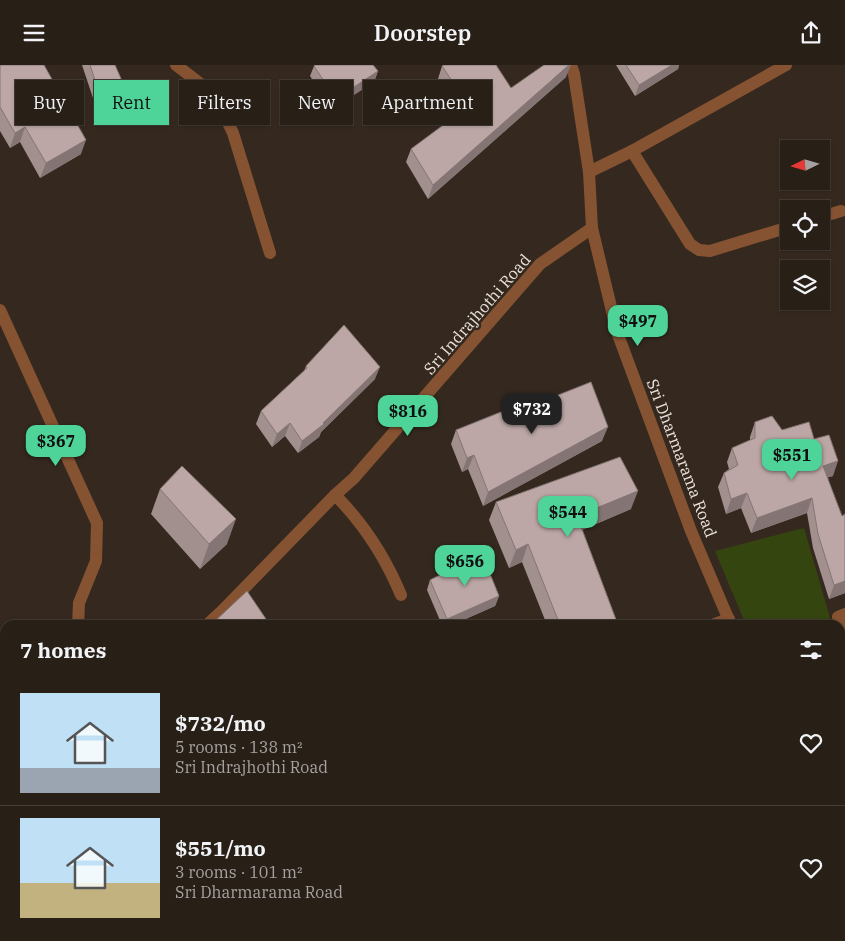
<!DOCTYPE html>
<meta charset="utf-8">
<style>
body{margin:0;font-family:"IBM Plex Serif",serif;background:#302720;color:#f1f3f6;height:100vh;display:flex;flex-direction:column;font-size:19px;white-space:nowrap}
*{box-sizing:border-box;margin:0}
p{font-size:16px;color:#a5a2a1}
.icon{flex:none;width:28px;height:28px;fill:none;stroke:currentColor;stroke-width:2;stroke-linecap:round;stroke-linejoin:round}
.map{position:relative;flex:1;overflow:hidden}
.drawer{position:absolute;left:0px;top:555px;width:845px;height:321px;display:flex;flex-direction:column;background:#281f17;border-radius:15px 15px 0 0;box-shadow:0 1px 4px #0004,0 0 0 1px #443d36}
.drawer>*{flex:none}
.banner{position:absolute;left:15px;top:15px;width:500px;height:45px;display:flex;gap:10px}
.needle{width:32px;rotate:265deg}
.tools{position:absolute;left:780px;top:75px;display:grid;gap:10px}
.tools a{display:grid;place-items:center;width:50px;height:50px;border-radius:0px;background:#281f17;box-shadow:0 1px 4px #0004,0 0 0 1px #443d36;font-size:25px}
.price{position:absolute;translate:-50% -42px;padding:0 11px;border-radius:10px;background:#4ed399;color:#111;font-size:16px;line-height:32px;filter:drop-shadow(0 1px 2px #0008)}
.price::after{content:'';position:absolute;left:50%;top:30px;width:15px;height:11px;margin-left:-8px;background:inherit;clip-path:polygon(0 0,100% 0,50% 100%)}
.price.selected{background:#222;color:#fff}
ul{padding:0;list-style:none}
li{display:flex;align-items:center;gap:15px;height:125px;padding:0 20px}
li+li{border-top:1px solid #443d36}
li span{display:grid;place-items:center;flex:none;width:140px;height:100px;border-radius:0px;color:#555}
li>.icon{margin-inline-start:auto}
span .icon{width:60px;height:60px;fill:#fffc;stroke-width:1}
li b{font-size:21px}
h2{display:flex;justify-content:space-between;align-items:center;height:60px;padding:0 20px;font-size:21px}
.tag{padding:0 18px;border-radius:0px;background:#281f17;box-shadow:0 1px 4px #0004,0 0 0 1px #443d36;font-size:18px;line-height:45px}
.tag.selected{background:#4ed399;color:#111}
header{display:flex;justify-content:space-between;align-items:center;height:65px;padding:0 20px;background:#281f17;font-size:22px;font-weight:600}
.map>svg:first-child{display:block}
.green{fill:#354510}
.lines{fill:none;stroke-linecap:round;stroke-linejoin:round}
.service{stroke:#865332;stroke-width:12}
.minor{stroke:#865332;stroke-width:12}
.tertiary{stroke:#865332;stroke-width:12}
.wall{fill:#a2908f}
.shaded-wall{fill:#847574}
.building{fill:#bca7a6;stroke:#847574}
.labels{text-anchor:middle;stroke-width:5;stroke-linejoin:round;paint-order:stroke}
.street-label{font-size:16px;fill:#eae2db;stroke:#35291f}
</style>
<header><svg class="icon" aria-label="menu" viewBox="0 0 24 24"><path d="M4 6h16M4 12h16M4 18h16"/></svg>Doorstep<svg class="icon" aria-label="share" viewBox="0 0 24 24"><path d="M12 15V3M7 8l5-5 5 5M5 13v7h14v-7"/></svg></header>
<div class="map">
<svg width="845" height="876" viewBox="0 0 845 876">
<rect width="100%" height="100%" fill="#35291f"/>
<g class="green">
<polygon points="804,463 832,560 746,560 715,486"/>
<polygon points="840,586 845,603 845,673 840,675"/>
<polygon points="845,755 845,794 840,774 840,758"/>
</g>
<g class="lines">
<g class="service">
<polyline points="632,86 690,179 699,185 710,186 789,162"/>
<polyline points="821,152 841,146"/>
</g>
<g class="minor">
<polyline points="176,0 206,23 220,41 233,68 270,188"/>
<polyline points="589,107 632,86 786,0"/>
<polyline points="0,245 97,458 96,496 79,538 78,560"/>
<path d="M335,430C363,458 386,494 401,530"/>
<polyline points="845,549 838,552 845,573"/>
<polyline points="207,560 222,546 335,430 354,413 540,199 592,163"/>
<polyline points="712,560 729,554"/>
<polyline points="840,721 845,719"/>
<polyline points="0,761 5,756"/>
<polyline points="0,797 5,806"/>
<polyline points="41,871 44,876"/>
<polyline points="192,871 194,876"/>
<polyline points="280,876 289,871"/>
<polyline points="673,876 685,871"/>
</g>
<g class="tertiary">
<polyline points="571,0 574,9 589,107 592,163 617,267 691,466 731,560"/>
<polyline points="840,838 845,846"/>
</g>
</g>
<g class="wall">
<polygon points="0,0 81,89 40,113 20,77 10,83 0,66"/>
<polygon points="82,0 115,0 122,37 97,45"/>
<polygon points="616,0 679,0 678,4 635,31"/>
<polygon points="314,1 378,6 374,17 332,44 310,11"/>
<polygon points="442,1 511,23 566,12 428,134 406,97 411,84 460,48 438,14"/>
<polygon points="306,301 375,314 321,367 319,372 298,388 285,371 272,382 256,359 261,346 304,306"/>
<polygon points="503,352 602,376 483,441 468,404 462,407 451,379 456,365"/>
<polygon points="755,357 814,374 833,411 828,412 845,528 829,534 813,483 807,448 751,468 741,443 726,449 718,422 724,408 729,404 727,397 732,383 750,375 750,372"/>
<polygon points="160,424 227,479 200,504 151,449"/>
<polygon points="496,437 631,444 582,465 618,560 547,560 522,497 509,503 489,455"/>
<polygon points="430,515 499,531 495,541 452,560 442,560 427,525"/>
</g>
<g class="shaded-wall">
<polygon points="569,0 571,0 566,12 428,134 433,120"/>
<polygon points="672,0 679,0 678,4 635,31 639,20"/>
<polygon points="378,6 374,17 332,44 336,34"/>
<polygon points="126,25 122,37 97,45 101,33"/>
<polygon points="25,62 20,77 10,83 15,68"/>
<polygon points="86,75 81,89 40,113 46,98"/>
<polygon points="380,302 375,314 321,367 319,372 298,388 302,376 323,358"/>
<polygon points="290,358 285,371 272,382 277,369"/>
<polygon points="608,362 602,376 483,441 488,427"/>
<polygon points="474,390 468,404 462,407 467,393"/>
<polygon points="838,396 833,411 818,415 823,401"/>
<polygon points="638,426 631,444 570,470 577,451"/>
<polygon points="747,428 741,443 726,449 731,434"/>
<polygon points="812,433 807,448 751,468 757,453"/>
<polygon points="236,454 227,479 200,504 209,479"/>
<polygon points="528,479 522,497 509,503 516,485"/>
<polygon points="845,516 845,528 829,534 834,520"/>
<polygon points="499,531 495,541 452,560 445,560 447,554"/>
</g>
<g class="building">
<polygon points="0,0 44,0 86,75 46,98 25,62 15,68 0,42"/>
<polygon points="90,0 115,0 126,25 101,33"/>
<polygon points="315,0 373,0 378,6 336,34 314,1"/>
<polygon points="444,0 496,0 511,23 544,0 569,0 433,120 411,84 469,41 442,1"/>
<polygon points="626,0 672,0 639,20"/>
<polygon points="344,260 380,302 323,358 324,359 302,376 290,358 277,369 261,346 307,303 306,301"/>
<polygon points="591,317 608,362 488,427 474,390 467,393 456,365 501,347 503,352"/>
<polygon points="772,351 782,365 809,357 814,374 829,370 838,396 823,401 842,451 845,449 845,516 834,520 818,469 812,433 757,453 747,428 731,434 724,408 738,400 732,383 755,373 755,357"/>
<polygon points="620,392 638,426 577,451 618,560 560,560 528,479 516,485 496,437"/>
<polygon points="182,401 236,454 209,479 160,424"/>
<polygon points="482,489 499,531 447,554 430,515"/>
<polygon points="247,526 270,560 217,560 214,557"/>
</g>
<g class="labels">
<g class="street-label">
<text transform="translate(477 249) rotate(-49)" y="6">Sri Indrajhothi Road</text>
<text transform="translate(682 393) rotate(69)" y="6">Sri Dharmarama Road</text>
</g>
</g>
</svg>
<div class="tools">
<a><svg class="needle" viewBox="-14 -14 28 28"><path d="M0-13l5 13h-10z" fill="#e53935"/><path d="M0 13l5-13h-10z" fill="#a5a2a1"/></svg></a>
<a><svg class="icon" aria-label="locate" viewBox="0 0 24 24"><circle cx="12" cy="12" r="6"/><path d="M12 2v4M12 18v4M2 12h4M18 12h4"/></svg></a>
<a><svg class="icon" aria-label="layers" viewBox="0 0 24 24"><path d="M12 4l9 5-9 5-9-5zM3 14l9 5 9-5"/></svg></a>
</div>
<b class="price" style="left:638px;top:282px">$497</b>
<b class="price selected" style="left:532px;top:370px">$732</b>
<b class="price" style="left:408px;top:372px">$816</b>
<b class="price" style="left:56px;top:402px">$367</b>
<b class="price" style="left:792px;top:416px">$551</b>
<b class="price" style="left:568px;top:473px">$544</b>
<b class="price" style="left:465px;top:522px">$656</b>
<div class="banner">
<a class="tag">Buy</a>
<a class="tag selected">Rent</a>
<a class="tag">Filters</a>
<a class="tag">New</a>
<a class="tag">Apartment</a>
</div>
<section class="drawer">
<h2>7 homes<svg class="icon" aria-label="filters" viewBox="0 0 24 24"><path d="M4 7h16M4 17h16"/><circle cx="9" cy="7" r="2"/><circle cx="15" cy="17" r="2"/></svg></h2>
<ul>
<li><span style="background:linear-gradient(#bfe0f5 75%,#9aa5b1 0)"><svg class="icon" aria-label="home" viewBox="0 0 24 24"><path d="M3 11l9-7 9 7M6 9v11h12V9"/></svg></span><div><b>$732/mo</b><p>5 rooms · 138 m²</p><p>Sri Indrajhothi Road</p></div><svg class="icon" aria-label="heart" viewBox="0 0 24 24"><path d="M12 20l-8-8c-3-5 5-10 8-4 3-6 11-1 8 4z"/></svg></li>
<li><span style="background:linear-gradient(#bfe0f5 65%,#c2b280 0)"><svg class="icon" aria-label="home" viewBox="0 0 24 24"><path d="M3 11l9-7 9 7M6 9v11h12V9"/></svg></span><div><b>$551/mo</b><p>3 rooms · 101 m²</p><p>Sri Dharmarama Road</p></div><svg class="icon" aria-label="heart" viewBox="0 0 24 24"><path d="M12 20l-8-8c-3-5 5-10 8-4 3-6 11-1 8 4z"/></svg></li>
</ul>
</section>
</div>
